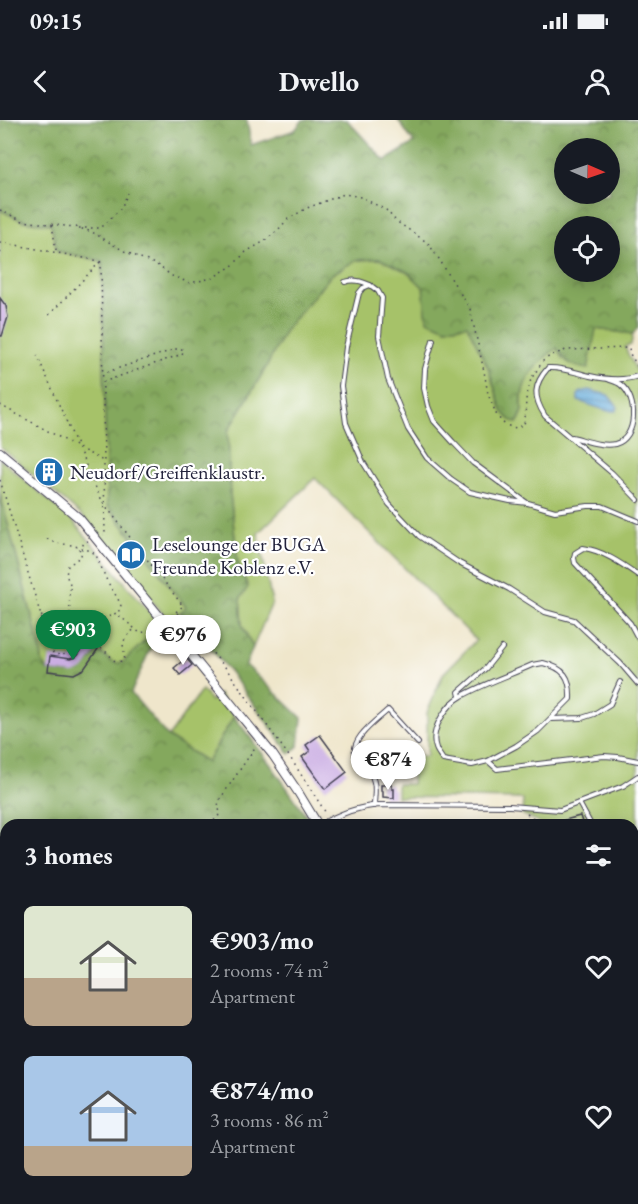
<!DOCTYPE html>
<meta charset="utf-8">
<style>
body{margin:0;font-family:"EB Garamond",serif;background:#20242c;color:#f1f3f6;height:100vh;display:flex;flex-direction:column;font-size:22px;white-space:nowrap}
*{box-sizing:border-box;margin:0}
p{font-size:20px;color:#9ea1a6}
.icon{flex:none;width:33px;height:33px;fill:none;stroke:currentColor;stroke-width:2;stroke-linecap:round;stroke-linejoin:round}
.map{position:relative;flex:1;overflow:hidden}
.side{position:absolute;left:0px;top:699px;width:639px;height:386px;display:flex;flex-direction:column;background:#171b24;border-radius:18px 18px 0 0;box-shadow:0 3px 15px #0003}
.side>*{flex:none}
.needle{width:39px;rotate:92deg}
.controls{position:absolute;left:554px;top:18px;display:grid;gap:12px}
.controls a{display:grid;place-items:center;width:66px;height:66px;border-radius:50%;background:#171b24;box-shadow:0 3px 15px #0003;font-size:30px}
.price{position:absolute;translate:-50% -51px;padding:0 14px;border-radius:21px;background:#fff;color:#222;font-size:20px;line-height:39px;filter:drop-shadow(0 2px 3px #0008)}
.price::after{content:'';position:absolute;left:50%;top:36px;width:18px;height:14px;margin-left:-9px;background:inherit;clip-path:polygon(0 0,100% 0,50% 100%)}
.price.on{background:#0b8043;color:#fff}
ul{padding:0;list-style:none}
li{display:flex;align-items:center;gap:18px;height:150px;padding:0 24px}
li span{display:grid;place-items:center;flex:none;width:168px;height:120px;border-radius:9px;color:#555}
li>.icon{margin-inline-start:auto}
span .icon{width:72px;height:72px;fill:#fffc;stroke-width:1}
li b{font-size:26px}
h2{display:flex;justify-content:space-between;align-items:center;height:72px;padding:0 24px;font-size:26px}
.status{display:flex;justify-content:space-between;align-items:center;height:42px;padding:0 30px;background:#171b24;direction:ltr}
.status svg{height:16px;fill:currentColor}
header{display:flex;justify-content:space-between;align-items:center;height:78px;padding:0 24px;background:#171b24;font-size:27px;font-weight:700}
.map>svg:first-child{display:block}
.green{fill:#a6c269;stroke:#647252;stroke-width:1.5}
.forest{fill:url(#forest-crowns);stroke:#53654c;stroke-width:1.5;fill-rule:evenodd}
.water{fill:url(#water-rules);stroke:#42668a;stroke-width:1.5}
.building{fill:#cbaee3}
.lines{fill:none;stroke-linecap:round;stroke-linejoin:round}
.service-casing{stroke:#413f51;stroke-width:6}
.minor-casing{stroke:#413f51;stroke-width:10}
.secondary-casing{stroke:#413f51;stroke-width:13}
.path{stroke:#413f51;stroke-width:1.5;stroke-dasharray:1.5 4.5;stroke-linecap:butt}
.service{stroke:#fff;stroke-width:4}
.minor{stroke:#fff;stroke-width:8}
.secondary{stroke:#fde5c5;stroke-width:10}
.labels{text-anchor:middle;stroke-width:4.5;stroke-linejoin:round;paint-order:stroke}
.poi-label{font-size:20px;fill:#22223b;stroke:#fff;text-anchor:start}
</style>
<div class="status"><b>09:15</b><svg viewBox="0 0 49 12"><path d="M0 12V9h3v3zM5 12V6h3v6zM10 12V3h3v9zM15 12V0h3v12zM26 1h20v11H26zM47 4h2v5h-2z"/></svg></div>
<header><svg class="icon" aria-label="back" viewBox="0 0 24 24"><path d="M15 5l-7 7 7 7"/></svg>Dwello<svg class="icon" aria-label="person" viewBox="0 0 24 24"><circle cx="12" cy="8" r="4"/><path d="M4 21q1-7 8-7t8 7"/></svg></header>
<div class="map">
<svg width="638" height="1084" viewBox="0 0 638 1084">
<defs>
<pattern id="forest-crowns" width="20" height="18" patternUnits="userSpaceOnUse" patternTransform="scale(1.5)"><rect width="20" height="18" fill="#84a85d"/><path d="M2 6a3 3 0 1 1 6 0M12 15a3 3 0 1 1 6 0" fill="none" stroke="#6c884e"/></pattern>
<pattern id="water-rules" width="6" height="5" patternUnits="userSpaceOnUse" patternTransform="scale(1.5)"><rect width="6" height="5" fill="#61a9d8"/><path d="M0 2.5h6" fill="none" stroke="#5089b0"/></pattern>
</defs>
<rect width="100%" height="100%" fill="#fff"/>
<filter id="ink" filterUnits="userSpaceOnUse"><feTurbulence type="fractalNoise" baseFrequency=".0167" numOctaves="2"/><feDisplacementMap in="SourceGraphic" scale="12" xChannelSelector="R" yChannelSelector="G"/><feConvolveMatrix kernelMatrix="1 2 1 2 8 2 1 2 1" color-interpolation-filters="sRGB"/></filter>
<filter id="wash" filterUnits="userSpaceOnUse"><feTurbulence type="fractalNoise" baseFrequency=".008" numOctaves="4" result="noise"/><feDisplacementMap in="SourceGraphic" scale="24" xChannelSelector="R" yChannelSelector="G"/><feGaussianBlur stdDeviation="1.35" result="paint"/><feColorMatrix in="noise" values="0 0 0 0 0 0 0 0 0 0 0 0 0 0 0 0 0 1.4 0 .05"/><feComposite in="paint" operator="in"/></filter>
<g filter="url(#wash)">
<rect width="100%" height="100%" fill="#efe6cb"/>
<g class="green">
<polygon points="0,90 23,101 52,104 57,131 102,141 107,385 187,488 169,501 81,395 0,327"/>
<path d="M380,139L408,152L423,167L446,208L467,205L488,247L502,291L517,303C525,292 521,290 522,277C523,256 541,239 557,228L563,239L596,209L633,214L631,225L625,227C629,237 635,246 638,256V1084H605V1079L633,1078V705H541L533,699L522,694L523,679L397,677V664H412L413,636H427V593L443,554L476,520L315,358L258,413L272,483L253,527L242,505L240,479L248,466L238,444L230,374L228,311L268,244L285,210L332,154L355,140Z"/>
<path d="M0,339L73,401L157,501L154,507L156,510L123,543C112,545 110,540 102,534L84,549L74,554L48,551L42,542L41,531L0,373Z"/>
<polygon points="202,570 211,581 219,574 234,596 207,642 168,617"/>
<polygon points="122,1079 122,1078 181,1079 180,1084 121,1084"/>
<rect x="275" y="1079" width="63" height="5"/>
</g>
<g class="forest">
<path d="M0,0H247L251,25L295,10L303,0H347L385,41L414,23L398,0H638V207L633,214L596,209L588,249C571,246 566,244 557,228C541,239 523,257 522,277C521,290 524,292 517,303L509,299L502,291L488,247L467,205L446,208L427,200L423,167L408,152L380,139L356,140L332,154L285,210L268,244L228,311L230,374L238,444L248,467L240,479L242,505L253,527L246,545L302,598L299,626L290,634L230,552L180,492L186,487L107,385L102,141L57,131L51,104L23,101L0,90ZM564,28H609V74H564ZM564,106H609V152H564Z"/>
<path d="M0,373L41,531L42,542L48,551C79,554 79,557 97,531C107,536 109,545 122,543L156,510L158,511L131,573L168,617L207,642L234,596L271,645L306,695L310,705H6V749L0,747Z"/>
<polygon points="184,1079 275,1079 275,1084 183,1084"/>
</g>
<polygon class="water" points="589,270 608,275 618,287 616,291 608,291 578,281 578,275 581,272"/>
<g id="blocks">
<g class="building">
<polygon points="0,178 6,186 8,197 2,216 0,216"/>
<polygon points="86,521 98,529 84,549 74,554 48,551 50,536 70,539 76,537"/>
<polygon points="186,538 192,545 180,555 174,548"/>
<polygon points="320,615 347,652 325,669 302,637 310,631 306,625"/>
<polygon points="381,665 392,665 392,669 394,669 394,678 383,677 383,671 381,671"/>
<polygon points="580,696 582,702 572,705 555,705 554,703"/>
</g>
</g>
</g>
<g filter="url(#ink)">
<use href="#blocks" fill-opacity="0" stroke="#413f51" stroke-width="1.5"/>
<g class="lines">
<g class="service-casing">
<g id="service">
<path d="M345,162C354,159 361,161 370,165"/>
<polyline points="433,220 425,249 424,268 428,286 434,301 453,322 473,343 527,383"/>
<path d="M638,256C624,261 604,259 590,256C576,253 563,247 548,248C533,265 533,277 545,296L612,353L638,380"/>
<path d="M572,317C585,320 601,327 615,324C638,318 638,278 621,265C618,262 612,261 608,259"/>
<polyline points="638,401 602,386 588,386 555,391 528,383 510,381 470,372 451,359 427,338 408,309 388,259 379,216 382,178 378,171 370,165 363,168 359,173 346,227 341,266 346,303 363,342 389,384 419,416 459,443 509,469 545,492 574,500 620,543 638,564"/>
<path d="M638,455C622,444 602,430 583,428L575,433L574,438L575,443L630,503L638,518"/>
<path d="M543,543C564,548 571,557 570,579L538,611L516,626L488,641L472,645L443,640C441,636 437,632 436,628C429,610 447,584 462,576C483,564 510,555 532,545Z"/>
<polyline points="460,576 459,572 486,548 502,528"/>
<polyline points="551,599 582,598 594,594 610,584 620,562"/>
<polyline points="488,641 497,649 604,636 618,637 638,641"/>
<polyline points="579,683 591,705"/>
<path d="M374,686C374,678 376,669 374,662C371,648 363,647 357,639C346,621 377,600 388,590L418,623"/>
<path d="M320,705C338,694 358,687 379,685L510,686L560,690L623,666L638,656"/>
<polyline points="372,1084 372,1078"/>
<polyline points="411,1084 411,1078"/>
</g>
</g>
<g class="minor-casing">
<g id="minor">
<polyline points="0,332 79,398 273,635 298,672 318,705"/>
<polyline points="0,956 6,955"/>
<polyline points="344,1078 344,1084"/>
</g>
</g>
<g class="secondary-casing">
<g id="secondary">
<polyline points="0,817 6,821"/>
<polyline points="15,1084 18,1078"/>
</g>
</g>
<g class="path">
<polyline points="0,90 23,101 74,107"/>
<polyline points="52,105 56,130"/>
<polyline points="76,107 92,112 124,131 157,145 172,156 190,163 212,158 232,146 246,132 263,122 277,111 288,99 307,88 344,74 361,77 386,90 396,101 428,123 439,139 470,189 484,251 488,274 497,296 505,305 516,308 524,304 525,300 526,279 531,259 543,241 550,236 566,230 629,228 630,234 638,247"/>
<polyline points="79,108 101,108 121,88 128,73"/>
<polyline points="0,122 100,141 101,143 105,415 103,415"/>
<polyline points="0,132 1,133"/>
<polyline points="49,195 100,142"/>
<polyline points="37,235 99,375 105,385 183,486 170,497"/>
<polyline points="103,262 182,234 184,230 179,228 104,253"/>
<polyline points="0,285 103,341"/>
<polyline points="0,360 41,496 50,529 54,534 61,535 73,533 83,519 88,518 93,520 95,518 93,515 96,510 95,501"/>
<polyline points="47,419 55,423 71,425 82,428 91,431 96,435 107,461 118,479 121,486 120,490 117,492"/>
<path d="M82,428L81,436L68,446L67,450L66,455L71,466L69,473L70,492L69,504L82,506C92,498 106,500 116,493L140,513L154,510L157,508"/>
<polyline points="79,430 85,422 88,421"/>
<polyline points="131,431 132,420"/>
<polyline points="177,493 225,547 291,639 326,693"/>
<polyline points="41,496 69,504 66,517 63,520 49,521"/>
<polyline points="82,507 83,517"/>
<polyline points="66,517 71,524 78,524"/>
<path d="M91,521L109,534L113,540C133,546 120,529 124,521C126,517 131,513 134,509"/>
<polyline points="527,694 545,705"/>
<polyline points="210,705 220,694 218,682 256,626"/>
<polyline points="0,748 6,751"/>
<polyline points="637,893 638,878"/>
<polyline points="356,1078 356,1084"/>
<polyline points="182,1084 183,1078"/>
</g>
<use href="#service" class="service"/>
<use href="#minor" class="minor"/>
<use href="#secondary" class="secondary"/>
</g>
</g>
<defs>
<g id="building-disc" transform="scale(1.5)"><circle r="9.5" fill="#1f6fb2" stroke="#fff"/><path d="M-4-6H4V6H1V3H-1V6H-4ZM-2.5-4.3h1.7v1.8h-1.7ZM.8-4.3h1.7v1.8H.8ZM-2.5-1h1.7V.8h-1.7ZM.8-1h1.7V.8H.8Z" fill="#fff"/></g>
<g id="library-disc" transform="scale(1.5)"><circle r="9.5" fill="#1f6fb2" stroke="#fff"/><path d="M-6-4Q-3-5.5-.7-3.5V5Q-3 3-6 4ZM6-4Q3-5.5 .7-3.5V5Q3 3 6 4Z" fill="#fff"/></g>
</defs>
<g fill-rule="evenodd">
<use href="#building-disc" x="49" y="352"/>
<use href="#library-disc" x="131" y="435"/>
</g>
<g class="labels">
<g class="poi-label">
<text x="70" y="359">Neudorf/Greiffenklaustr.</text>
<text x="152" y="431">Leselounge der BUGA<tspan x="152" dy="23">Freunde Koblenz e.V.</tspan></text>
</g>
</g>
</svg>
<div class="controls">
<a><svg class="needle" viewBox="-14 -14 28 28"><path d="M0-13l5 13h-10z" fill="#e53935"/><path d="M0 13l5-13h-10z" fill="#9ea1a6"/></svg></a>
<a><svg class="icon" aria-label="locate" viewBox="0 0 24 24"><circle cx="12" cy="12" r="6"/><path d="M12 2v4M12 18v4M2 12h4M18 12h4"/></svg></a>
</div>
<b class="price on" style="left:73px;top:541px">€903</b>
<b class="price" style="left:183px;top:546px">€976</b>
<b class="price" style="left:388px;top:671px">€874</b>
<section class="side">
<h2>3 homes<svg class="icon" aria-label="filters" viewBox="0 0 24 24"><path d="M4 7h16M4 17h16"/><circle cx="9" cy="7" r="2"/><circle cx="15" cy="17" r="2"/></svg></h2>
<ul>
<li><span style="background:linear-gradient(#dfe7d0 60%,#b9a48a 0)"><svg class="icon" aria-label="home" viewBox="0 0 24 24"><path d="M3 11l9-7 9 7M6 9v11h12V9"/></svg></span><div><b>€903/mo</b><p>2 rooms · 74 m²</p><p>Apartment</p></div><svg class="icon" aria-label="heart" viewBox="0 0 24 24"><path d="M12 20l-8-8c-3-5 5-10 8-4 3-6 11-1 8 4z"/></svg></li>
<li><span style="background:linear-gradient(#a9c7e8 75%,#b9a48a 0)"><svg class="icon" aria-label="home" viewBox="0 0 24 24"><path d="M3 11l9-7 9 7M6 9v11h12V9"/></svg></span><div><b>€874/mo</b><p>3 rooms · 86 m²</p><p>Apartment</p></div><svg class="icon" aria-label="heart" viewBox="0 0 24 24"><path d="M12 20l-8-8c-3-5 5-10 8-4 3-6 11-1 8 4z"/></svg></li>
</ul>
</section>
</div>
